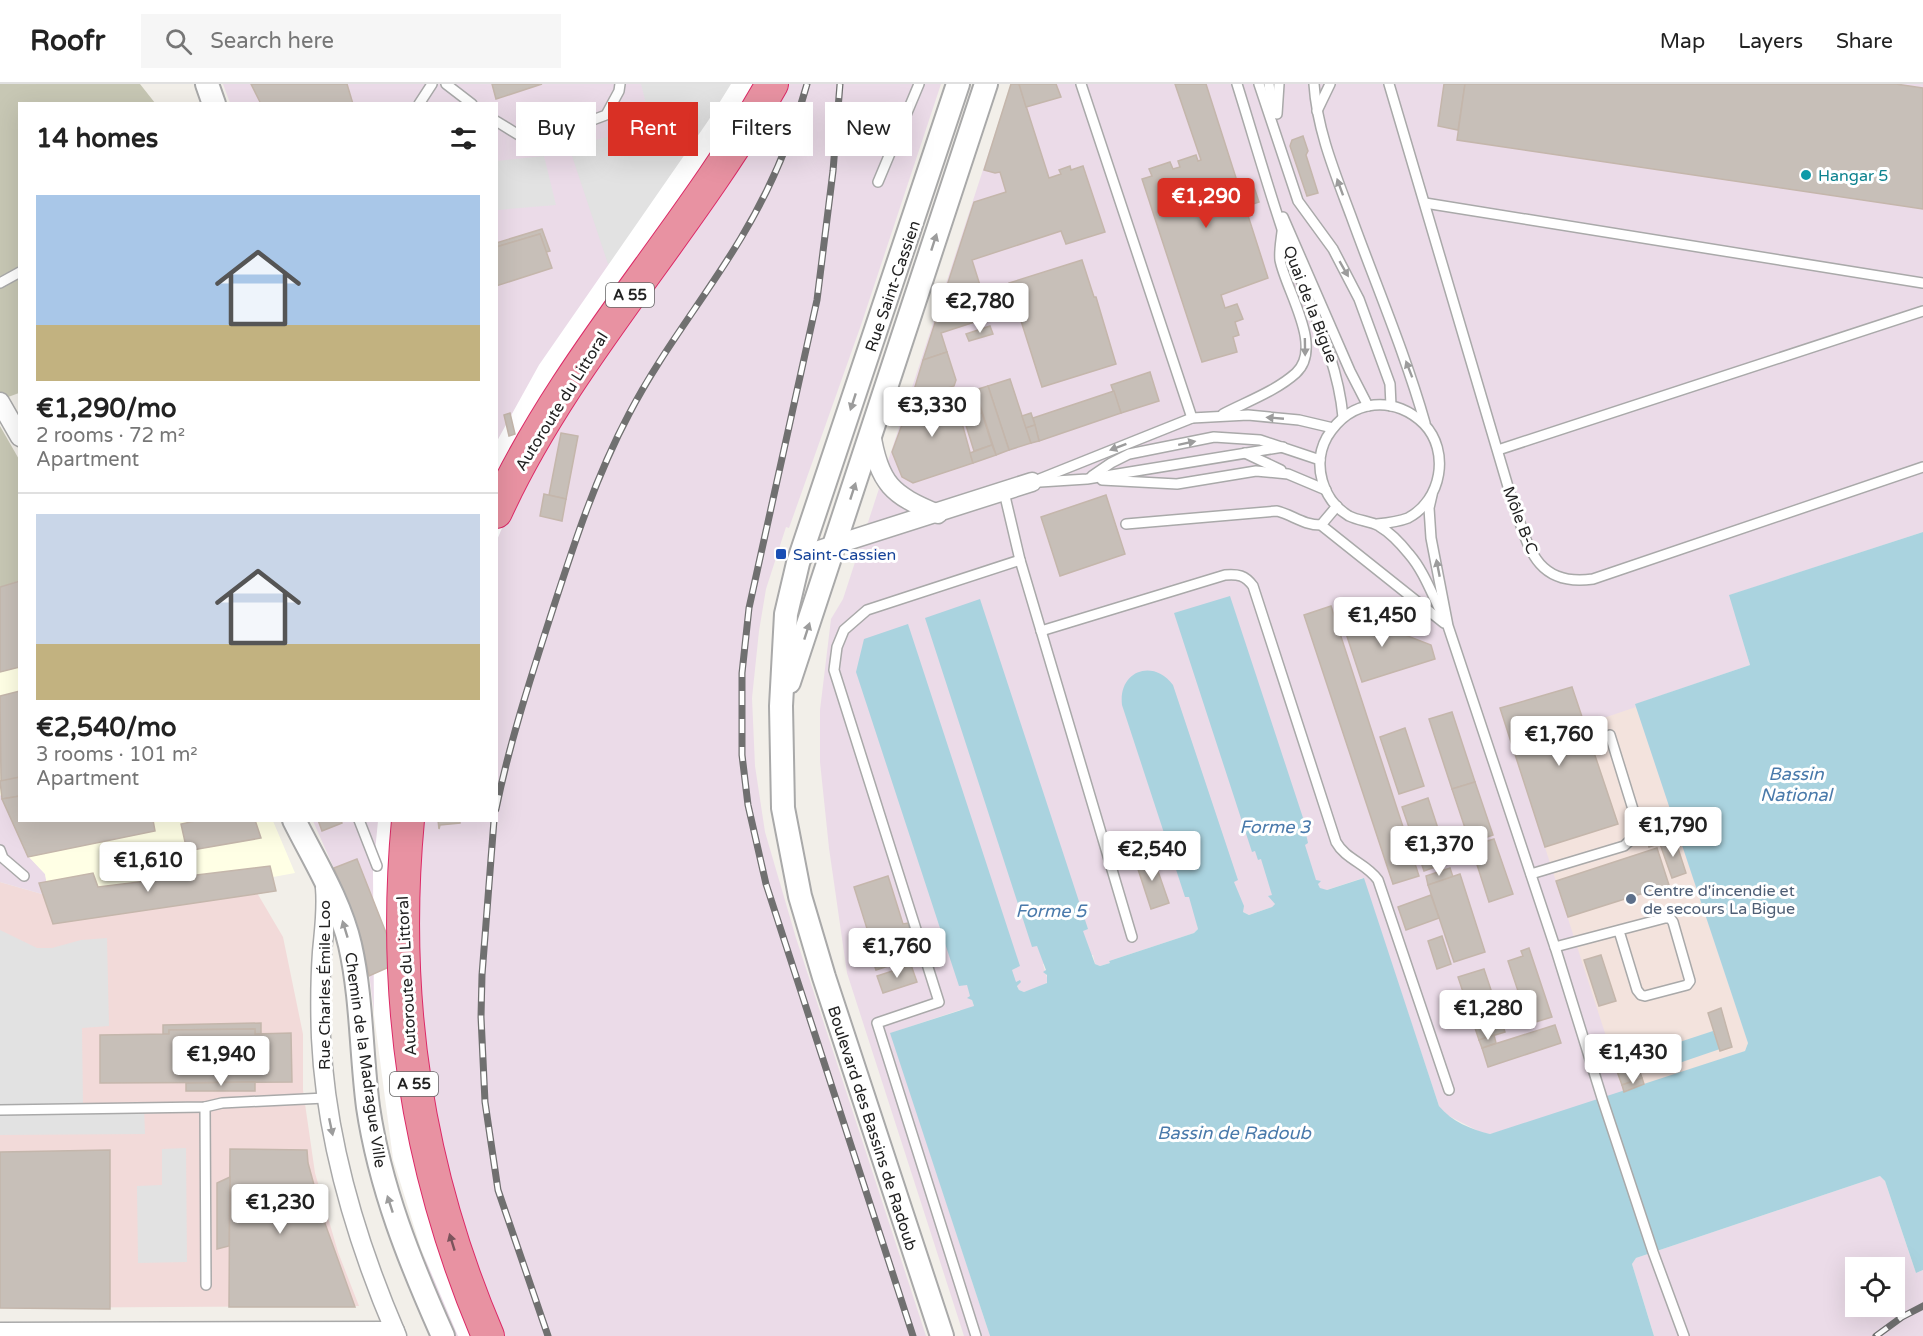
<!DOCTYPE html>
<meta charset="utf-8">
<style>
body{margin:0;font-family:"Varela Round",sans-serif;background:#f6f6f6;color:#222;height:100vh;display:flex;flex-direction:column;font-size:22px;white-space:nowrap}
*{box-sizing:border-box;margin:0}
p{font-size:20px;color:#767676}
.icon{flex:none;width:33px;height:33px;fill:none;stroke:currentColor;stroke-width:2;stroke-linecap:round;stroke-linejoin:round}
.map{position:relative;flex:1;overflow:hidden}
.panel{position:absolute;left:18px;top:18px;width:480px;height:720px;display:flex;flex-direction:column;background:#fff;border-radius:0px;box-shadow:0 6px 24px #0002}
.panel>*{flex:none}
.banner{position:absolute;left:516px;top:18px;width:570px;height:54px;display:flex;gap:12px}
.controls{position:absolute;left:1845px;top:1173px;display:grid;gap:12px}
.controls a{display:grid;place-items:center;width:60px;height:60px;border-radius:0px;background:#fff;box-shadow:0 6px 24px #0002;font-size:30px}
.price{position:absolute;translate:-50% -51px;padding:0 14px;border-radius:6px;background:#fff;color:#222;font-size:20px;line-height:39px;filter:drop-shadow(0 2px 3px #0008)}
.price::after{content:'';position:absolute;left:50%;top:36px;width:18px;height:14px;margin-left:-9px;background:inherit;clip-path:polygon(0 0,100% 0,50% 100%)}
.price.active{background:#d93025;color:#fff}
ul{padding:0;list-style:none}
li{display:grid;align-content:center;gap:12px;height:318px;padding:0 18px}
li+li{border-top:2px solid #e0e0e0}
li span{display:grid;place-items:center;height:186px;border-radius:0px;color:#555}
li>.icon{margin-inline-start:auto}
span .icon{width:108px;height:108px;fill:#fffc;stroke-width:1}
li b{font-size:26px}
h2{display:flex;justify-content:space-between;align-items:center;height:72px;padding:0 18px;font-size:26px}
.chip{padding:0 21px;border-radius:0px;background:#fff;box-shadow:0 6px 24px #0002;font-size:21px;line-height:54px}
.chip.active{background:#d93025;color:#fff}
header{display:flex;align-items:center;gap:36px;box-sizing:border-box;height:84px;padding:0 30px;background:#fff;border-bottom:2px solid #e0e0e0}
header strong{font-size:28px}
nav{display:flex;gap:33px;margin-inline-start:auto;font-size:21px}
.search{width:420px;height:54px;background:#f6f6f6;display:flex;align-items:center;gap:15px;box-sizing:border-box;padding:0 21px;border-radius:0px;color:#767676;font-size:22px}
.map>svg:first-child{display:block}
.commercial{fill:#f2dad9}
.industrial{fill:#ebdbe8;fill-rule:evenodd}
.education{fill:#ffffe5}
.military{fill:#f3e3dd}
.construction{fill:#c7c7b4}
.parking{fill:#e2e2e2}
.water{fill:#aad3df}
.pier{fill:#fff}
.building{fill:#c7bfb8;stroke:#c4b6ab;stroke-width:1.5}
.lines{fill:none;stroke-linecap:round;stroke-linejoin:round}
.service-casing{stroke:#a9a9a9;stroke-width:12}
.minor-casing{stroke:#a9a9a9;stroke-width:21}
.tertiary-casing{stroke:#a9a9a9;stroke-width:26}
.motorway-casing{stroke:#dc2a67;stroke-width:34}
.service{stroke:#fff;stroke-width:9}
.minor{stroke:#fff;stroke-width:18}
.tertiary{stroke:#fff;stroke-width:22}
.motorway{stroke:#e892a2;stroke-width:32}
.rail-casing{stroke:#707070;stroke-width:7}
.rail{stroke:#fff;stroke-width:4.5;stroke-dasharray:14;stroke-linecap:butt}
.oneway{fill:#9c9c9c}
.oneway2{fill:#7b545c}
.culture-dot{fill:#0f9aa8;stroke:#fff;stroke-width:2}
.transit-dot{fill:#1a4fb4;stroke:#fff;stroke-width:2}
.service-dot{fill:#5c6f8a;stroke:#fff;stroke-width:2}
.labels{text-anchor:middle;stroke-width:6;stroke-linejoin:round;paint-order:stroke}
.shield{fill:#fff;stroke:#646464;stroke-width:1.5}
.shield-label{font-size:15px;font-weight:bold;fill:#222}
.culture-label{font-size:16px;fill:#0d838f;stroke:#fff;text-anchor:start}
.street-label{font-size:16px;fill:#222;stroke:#fff}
.transit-label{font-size:16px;fill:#164399;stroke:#fff;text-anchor:start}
.service-label{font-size:16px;fill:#4e5e75;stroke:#fff;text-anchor:start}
.water-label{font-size:18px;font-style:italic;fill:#4a7aab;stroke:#fff}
</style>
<header>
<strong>Roofr</strong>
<div class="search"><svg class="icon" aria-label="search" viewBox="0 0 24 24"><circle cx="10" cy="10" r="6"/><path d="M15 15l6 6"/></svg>Search here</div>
<nav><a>Map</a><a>Layers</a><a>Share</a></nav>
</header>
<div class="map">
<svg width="1923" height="1252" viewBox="0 0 1923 1252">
<rect width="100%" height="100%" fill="#f2efe9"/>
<polygon class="commercial" points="250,797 283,853 303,950 303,1006 315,1089 338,1168 359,1222 0,1224 0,798 49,812"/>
<g class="industrial">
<polygon points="223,0 941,0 861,241 789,444 786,443 766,505 759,547 752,614 755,682 765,748 796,854 926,1252 456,1252 433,1201 393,1073 369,889 361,854 348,816 313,737 496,736 496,20 230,19"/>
<polygon points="1011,0 1923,0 1923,448 1730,511 1750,581 1636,620 1748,959 1624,1008 1498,1048 1490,1050 1480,1048 1447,1031 1439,1022 1363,794 1327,806 1320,805 1317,797 1273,815 1275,820 1272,823 1249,831 1243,828 1242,823 1194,826 1198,845 1194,849 1109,877 1110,879 1100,882 1095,880 1093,871 1043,880 1048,897 1045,901 1024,908 1019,906 1016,899 972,916 974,922 973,924 961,928 960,926 891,949 990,1252 964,1252 847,889 829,764 820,678 820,626 831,535 843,515"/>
<polygon points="0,710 28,772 45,790 49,812 0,798"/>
<path d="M1880,1092L1885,1097L1916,1189L1923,1186V1252H1654L1632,1180L1636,1174ZM1856,1184H1894V1222H1856Z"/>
</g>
<polygon class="education" points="19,497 20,736 273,737 295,789 53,834 45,790 28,772 0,710 0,503"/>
<polygon class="military" points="1572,603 1583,641 1636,623 1748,959 1745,967 1624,1008 1500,624"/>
<g class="construction">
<polygon points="0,0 140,0 155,19 20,20 19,309 0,316"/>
<polygon points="0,342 20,377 19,497 0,503"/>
</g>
<g class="parking">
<polygon points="641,0 755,0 663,153 608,180 569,63 634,46 647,24"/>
<polygon points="544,72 556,121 497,126 497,77"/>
<polygon points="0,846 37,864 52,864 81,856 107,854 109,942 82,944 83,1024 144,1023 145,1050 0,1051"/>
<polygon points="186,1064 187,1178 138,1179 137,1102 162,1101 162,1065"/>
</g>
<g class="water">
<path d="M1923,448V1186L1916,1189L1885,1097L1880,1092L1636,1174L1632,1180L1654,1252H990L890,949L974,922L972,916L967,914L970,912L967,901L959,902L856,588L864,555L908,540L1020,882L1012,886L1016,898L1020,896L1021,898L1017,902L1019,906L1024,908L1047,899V891L1043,888L1046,886L1037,862L1032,863L925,534L980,515L1088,845L1083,847L1095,880L1100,882L1110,879L1109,877L1194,849L1198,845L1189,813H1185L1122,621C1118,587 1153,574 1173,601L1238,796L1234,798L1244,822L1243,828L1249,831L1272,823L1275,820L1268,812L1272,811L1261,775L1258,776L1255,767L1252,768L1174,529L1230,512L1308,749L1306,750L1308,759L1305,761L1316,796L1321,797L1318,800L1320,804L1327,806L1364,794L1439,1022C1451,1037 1472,1046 1490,1050L1745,967L1748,959L1635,620L1750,581L1729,511Z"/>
<polygon points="1713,947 1720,965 1650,989 1643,970"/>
</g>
<g class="pier">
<polygon points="731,0 778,0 661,178 515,413 497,456 497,357 539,281 708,37"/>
<polygon points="378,737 418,737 419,955 439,1080 499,1252 458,1252 421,1165 393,1075 374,931 373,788"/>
</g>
<g class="building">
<polygon points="251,0 347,0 353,20 261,20"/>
<polygon points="492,0 542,0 496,15"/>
<polygon points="1011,0 1019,0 1049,94 1061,90 1059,86 1070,82 1071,86 1083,82 1105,148 1066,160 1061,147 972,176 990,233 941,249 947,268 923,276 974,118 1006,108 1000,88 995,89 984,86"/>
<polygon points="1019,0 1056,0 1061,13 1026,23"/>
<polygon points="1175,0 1206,0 1268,194 1221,211 1225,224 1237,220 1243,235 1235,238 1239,251 1233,253 1237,268 1202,278 1142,95 1152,92 1149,85 1170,78 1173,85 1180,83 1178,77 1196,71 1198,77 1201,76"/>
<polygon points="1444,0 1465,0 1458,46 1438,42"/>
<polygon points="1465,0 1896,0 1923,4 1923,125 1457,56"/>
<polygon points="1303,52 1308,67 1306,71 1318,109 1307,112 1290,62 1292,56"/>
<polygon points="1253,100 1259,118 1247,122 1242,103"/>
<polygon points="542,145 550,167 546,168 540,150 496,163 496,159"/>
<polygon points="540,150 552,184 496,202 496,163"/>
<polygon points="1082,176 1094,213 1096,213 1116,280 1042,303 1009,199"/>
<polygon points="990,242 993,250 969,257 966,250"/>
<polygon points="947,268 956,296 954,302 911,316 923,276"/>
<polygon points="1150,288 1159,317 1121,329 1111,301"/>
<polygon points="1010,295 1031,359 1009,366 988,302"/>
<polygon points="988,302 1009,366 996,371 975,306"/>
<polygon points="940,307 941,314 953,309 957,310 963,328 960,332 973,379 913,399 902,393 892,368 911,316"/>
<polygon points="1114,307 1121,329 1039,357 1033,334"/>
<polygon points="977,314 982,329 967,334 962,319"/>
<polygon points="510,329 515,350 509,352 504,331"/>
<polygon points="982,329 992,361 974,367 964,335"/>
<polygon points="1031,329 1035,341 1026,344 1022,332"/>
<polygon points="1035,341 1039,357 1031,359 1026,344"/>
<polygon points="561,349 578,352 566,415 549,411"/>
<polygon points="992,361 996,371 973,379 970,369"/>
<polygon points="544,410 566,415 562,437 540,432"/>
<polygon points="1106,411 1125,470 1060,492 1041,433"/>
<polygon points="20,497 20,583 0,588 0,503"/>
<polygon points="1331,522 1419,792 1393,800 1304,531"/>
<polygon points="1338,525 1431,561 1435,575 1362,598"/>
<polygon points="1572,603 1618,740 1545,763 1500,624"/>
<polygon points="20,607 20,693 1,698 0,612"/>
<polygon points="1452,628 1475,698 1452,705 1429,635"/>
<polygon points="1405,644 1424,702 1399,710 1380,653"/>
<polygon points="20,693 20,712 2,715 0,697"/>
<polygon points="1475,698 1493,751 1470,759 1452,705"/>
<polygon points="20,712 20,736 153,736 155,747 28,773 2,715"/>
<polygon points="1428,714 1449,778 1424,787 1402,723"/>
<polygon points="200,736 255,736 261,754 187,767 181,740"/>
<polygon points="318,736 341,736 342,739 322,747"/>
<polygon points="438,736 460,736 460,739 440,741 439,745"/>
<polygon points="1665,750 1667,757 1649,763 1647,755"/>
<polygon points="1494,755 1513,810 1489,818 1471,762"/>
<polygon points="1675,755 1686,789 1672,794 1660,760"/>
<polygon points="1657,764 1669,801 1568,833 1556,797"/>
<polygon points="1152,770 1169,819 1151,825 1135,776"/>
<polygon points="357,775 398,879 369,892 361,854 334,784"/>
<polygon points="270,782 276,807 53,840 39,799 93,789 98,803"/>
<polygon points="1450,784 1453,793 1428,801 1426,792"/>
<polygon points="1460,790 1485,868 1454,878 1428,801"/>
<polygon points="888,792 903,840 908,839 919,872 876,886 865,854 869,851 854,803"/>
<polygon points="1431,811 1439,834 1406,846 1398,823"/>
<polygon points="1442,852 1451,880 1437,885 1428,857"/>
<polygon points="1529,864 1552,933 1529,940 1508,877 1523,872 1521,867"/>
<polygon points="1601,871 1616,917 1599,922 1584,876"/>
<polygon points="911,881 917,898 883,909 877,892"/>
<polygon points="1484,885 1505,948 1479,956 1458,893"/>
<polygon points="1721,924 1732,963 1720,967 1708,929"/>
<polygon points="261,939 261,950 255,950 255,945 169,946 169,950 163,950 163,941"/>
<polygon points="1555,941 1561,959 1488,983 1482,964"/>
<polygon points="255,945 255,950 291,949 292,998 100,999 100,951 169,950 169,946"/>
<polygon points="1494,951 1496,959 1482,964 1479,956"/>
<polygon points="1635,973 1642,994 1622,1001 1614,979"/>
<polygon points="1642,994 1644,1000 1624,1008 1622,1001"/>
<polygon points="255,998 255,1007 186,1007 186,999"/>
<polygon points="230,1065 307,1066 308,1079 323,1134 355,1223 229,1223"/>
<polygon points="110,1066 110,1225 0,1224 0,1068"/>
<polygon points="230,1093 229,1162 217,1165 217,1099"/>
</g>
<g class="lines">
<g class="service-casing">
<g id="service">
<polyline points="446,0 472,20"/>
<polyline points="1081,0 1192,334"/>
<path d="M1237,0C1252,48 1266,97 1282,145C1302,208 1337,267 1343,333"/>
<polyline points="1259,0 1298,117 1333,165 1359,215 1390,300 1391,322"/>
<polyline points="1269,0 1273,30"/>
<path d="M1314,0C1317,46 1335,89 1351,132C1376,201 1405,269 1425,339"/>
<path d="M1389,0L1509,406C1527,454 1530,504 1593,495L1923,383"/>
<polyline points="419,20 432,0"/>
<polyline points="1317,27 1330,0"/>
<polyline points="1277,30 1279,0"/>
<polyline points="496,37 522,53 550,52 606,31 619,7 620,0"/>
<polyline points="878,98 919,0"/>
<polyline points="1425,119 1923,199"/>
<polyline points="1283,133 1350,287 1368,322"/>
<polyline points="0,199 20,188"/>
<path d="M1223,330C1246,318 1276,307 1296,289C1324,263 1286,207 1280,176C1279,167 1281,157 1282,148"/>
<polyline points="1498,366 1923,227"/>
<polyline points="1245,369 1281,386"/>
<polyline points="1092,392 1111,379 1129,370 1214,353 1260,356 1320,376"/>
<polyline points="1102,396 1177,400 1256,387 1288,390 1326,406"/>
<polyline points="1032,398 1192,334 1248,331 1299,336 1333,344"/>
<polyline points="1040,398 1087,395 1283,363"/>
<polyline points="1004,408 1020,476 1132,853"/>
<polyline points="1432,411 1429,424 1431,454 1448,542 1556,866 1602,1014 1653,1168 1684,1252"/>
<path d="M1126,440L1277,427C1293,431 1303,441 1321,441L1444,539"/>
<path d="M1377,440C1388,439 1398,438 1408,434C1442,416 1450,367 1424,340C1411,327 1393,319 1374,321C1354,323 1338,335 1327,353C1312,380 1322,416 1349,432C1359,437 1371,437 1379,442C1391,449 1401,460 1409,470C1424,487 1433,513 1444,534"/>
<polyline points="1321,441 1337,422"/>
<path d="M1041,547L1225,491C1238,490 1245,491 1253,502L1336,758C1346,776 1366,779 1378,796L1449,1006"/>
<polyline points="359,736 377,782"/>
<polyline points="0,766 3,774 24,792"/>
<polyline points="1531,790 1624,762 1636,751 1636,735 1610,651"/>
<polyline points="1555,863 1665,834 1670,834 1673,838 1690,897 1687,901 1645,912 1641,911 1637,906 1619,847"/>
<polyline points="205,1023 206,1201"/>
<polyline points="0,1026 205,1023 222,1019 325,1014"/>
<polyline points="976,1252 877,939 939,918 834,586 837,563 844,546 867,526 1020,476"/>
</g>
</g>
<g class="minor-casing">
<g id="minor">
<polyline points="0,318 20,353"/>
<path d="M871,349C879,400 892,411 938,430"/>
<polyline points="800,472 1032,398"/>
<path d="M325,804C327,826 324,846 322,868C320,896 320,926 321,954C326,1058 356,1157 397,1252"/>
<polyline points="0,1248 395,1247"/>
</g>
</g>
<g class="tertiary-casing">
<g id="tertiary">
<polyline points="207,0 214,20"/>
<polyline points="789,598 986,0"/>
<path d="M294,736C314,776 340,817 350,861C362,914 361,970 368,1023C380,1104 410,1178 443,1252"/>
<polyline points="942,1252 824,893 800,812 783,724 781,622 786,530 798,479 958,0"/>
</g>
</g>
<g class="motorway-casing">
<g id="motorway">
<path d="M496,428C567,273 689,148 772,0"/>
<path d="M408,736C391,916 417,1086 488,1252"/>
</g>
</g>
<use href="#service" class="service"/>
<use href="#minor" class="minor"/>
<use href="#tertiary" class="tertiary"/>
<use href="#motorway" class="motorway"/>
<g class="rail-casing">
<g id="rail">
<polyline points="840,0 833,87 817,216 749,524 742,589 742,671 748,721 766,800 913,1252"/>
<path d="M496,725C509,661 529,599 549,537C572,466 594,396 629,330C661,268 705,214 741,154C770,106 792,54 807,0"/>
<polyline points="494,736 482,891 481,933 485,1018 498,1106 548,1252"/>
<polyline points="1876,1252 1902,1233 1923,1222"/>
</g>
</g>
<use href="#rail" class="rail"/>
</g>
<defs><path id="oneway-solid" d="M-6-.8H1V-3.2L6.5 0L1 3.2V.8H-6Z" transform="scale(1.5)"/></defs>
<g class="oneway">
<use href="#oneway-solid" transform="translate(1340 103) rotate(-110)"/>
<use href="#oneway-solid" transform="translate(934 158) rotate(-72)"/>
<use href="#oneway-solid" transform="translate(1344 185) rotate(60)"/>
<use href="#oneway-solid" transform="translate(1305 263) rotate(89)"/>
<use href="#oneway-solid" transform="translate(1409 285) rotate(-111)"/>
<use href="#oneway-solid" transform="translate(853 318) rotate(108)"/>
<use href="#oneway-solid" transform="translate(1275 334) rotate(-175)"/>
<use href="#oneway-solid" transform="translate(1187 359) rotate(-12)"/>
<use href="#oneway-solid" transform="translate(1118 363) rotate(159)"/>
<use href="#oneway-solid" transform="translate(853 407) rotate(-72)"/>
<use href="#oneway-solid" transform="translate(1438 484) rotate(-101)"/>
<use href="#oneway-solid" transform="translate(807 547) rotate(-72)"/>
<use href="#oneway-solid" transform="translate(345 845) rotate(-107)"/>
<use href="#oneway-solid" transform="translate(331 1043) rotate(78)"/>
<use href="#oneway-solid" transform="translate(390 1120) rotate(-108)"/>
</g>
<use class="oneway2" href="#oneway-solid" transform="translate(452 1158) rotate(-107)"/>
<circle class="culture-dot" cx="1806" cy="91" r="6"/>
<rect class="transit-dot" x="775" y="464" width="12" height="12" rx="3"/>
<circle class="service-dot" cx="1631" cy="815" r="6"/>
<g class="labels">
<g class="shield">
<rect x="606" y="199" width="48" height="24" rx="4.5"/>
<rect x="390" y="988" width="48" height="24" rx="4.5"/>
</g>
<g class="shield-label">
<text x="630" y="216">A 55</text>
<text x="414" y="1005">A 55</text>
</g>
<g class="culture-label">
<text x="1818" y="97">Hangar 5</text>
</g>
<g class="street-label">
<text transform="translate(892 202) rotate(-71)" y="6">Rue Saint-Cassien</text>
<text transform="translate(1311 220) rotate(69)" y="6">Quai de la Bigue</text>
<text transform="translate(561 317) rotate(-58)" y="6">Autoroute du Littoral</text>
<text transform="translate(1521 436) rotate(69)" y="6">Môle B-C</text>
<text transform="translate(406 892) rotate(-93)" y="6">Autoroute du Littoral</text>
<text transform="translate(324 901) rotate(-90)" y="6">Rue Charles Émile Loo</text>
<text transform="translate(366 976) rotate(82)" y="6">Chemin de la Madrague Ville</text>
<text transform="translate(873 1044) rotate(72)" y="6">Boulevard des Bassins de Radoub</text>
</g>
<g class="transit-label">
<text x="793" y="476">Saint-Cassien</text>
</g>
<g class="service-label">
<text x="1643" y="812">Centre d'incendie et<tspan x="1643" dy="18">de secours La Bigue</tspan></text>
</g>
<g class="water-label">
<text x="1796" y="696">Bassin<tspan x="1796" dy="21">National</tspan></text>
<text x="1275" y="749">Forme 3</text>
<text x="1051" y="833">Forme 5</text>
<text x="1234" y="1055">Bassin de Radoub</text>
</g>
</g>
</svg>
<div class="controls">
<a><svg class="icon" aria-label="locate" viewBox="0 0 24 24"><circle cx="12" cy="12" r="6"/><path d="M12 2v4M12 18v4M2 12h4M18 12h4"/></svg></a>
</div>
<b class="price active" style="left:1206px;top:145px">€1,290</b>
<b class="price" style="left:980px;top:250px">€2,780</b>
<b class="price" style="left:932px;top:354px">€3,330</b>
<b class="price" style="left:1382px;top:564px">€1,450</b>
<b class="price" style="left:1559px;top:683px">€1,760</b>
<b class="price" style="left:1673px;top:774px">€1,790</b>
<b class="price" style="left:1439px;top:793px">€1,370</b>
<b class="price" style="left:1152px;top:798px">€2,540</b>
<b class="price" style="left:148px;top:809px">€1,610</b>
<b class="price" style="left:897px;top:895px">€1,760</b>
<b class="price" style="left:1488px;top:957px">€1,280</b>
<b class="price" style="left:1633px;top:1001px">€1,430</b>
<b class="price" style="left:221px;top:1003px">€1,940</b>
<b class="price" style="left:280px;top:1151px">€1,230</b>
<div class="banner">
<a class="chip">Buy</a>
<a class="chip active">Rent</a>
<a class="chip">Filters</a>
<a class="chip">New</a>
</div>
<section class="panel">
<h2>14 homes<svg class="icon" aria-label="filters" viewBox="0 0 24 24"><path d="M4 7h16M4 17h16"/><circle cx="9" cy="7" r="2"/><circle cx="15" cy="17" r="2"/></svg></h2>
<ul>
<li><span style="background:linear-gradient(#a9c7e8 70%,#c2b280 0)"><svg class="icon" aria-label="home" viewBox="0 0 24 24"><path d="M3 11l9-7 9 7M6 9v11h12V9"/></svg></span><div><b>€1,290/mo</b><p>2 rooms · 72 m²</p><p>Apartment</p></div></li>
<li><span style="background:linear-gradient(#c9d6e8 70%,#c2b280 0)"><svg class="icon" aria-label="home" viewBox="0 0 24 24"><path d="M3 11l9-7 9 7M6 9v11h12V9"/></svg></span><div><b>€2,540/mo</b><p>3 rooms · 101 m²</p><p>Apartment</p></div></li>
</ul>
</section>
</div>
